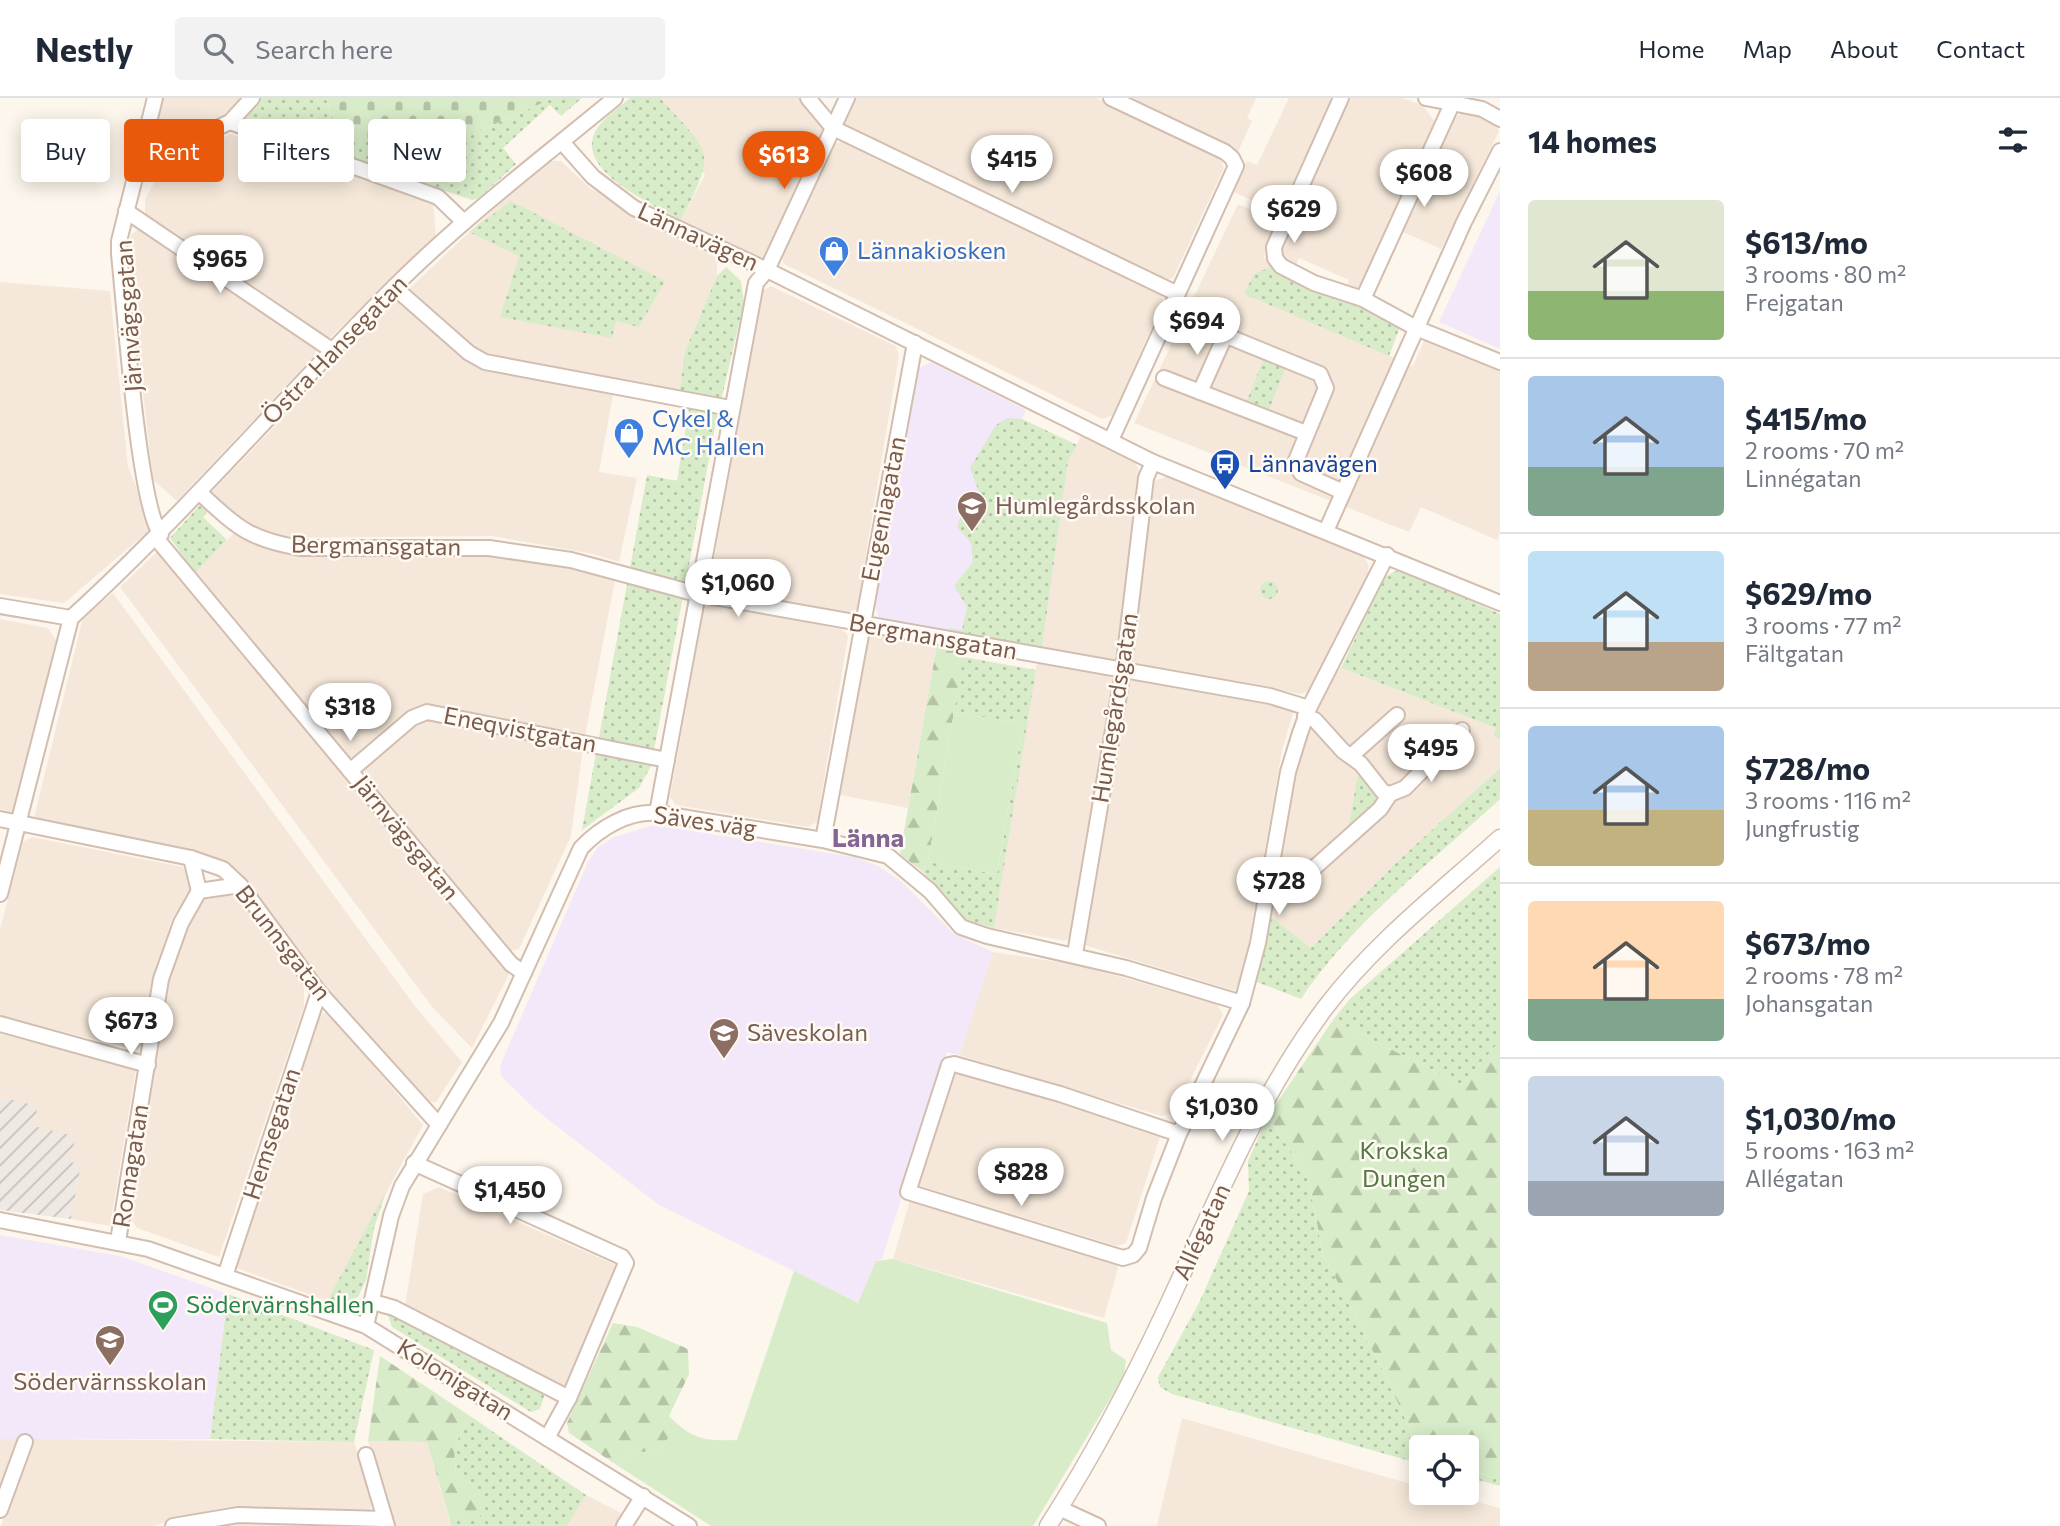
<!DOCTYPE html>
<meta charset="utf-8">
<style>
body{margin:0;font-family:Commissioner,sans-serif;background:#f2f2f3;color:#1f2937;height:100vh;display:flex;flex-direction:column;font-size:26px;white-space:nowrap}
*{box-sizing:border-box;margin:0}
p{font-size:23px;color:#747a83}
.icon{flex:none;width:38px;height:38px;fill:none;stroke:currentColor;stroke-width:2;stroke-linecap:round;stroke-linejoin:round}
.map{position:relative;flex:1;overflow:hidden}
.side{display:flex;flex-direction:column;background:#fff;width:560px}
.side>*{flex:none}
.top-card{position:absolute;left:21px;top:21px;width:665px;height:63px;display:flex;gap:14px}
.fabs{position:absolute;left:1409px;top:1337px;display:grid;gap:14px}
.fabs a{display:grid;place-items:center;width:70px;height:70px;border-radius:7px;background:#fff;box-shadow:0 4px 18px #0003;font-size:35px}
.price{position:absolute;translate:-50% -60px;padding:0 16px;border-radius:24px;background:#fff;color:#222;font-size:23px;line-height:46px;filter:drop-shadow(0 2px 4px #0008)}
.price::after{content:'';position:absolute;left:50%;top:42px;width:21px;height:16px;margin-left:-10px;background:inherit;clip-path:polygon(0 0,100% 0,50% 100%)}
.price.on{background:#ea580c;color:#fff}
ul{padding:0;list-style:none}
li{display:flex;align-items:center;gap:21px;height:175px;padding:0 28px}
li+li{border-top:2px solid #e0e1e3}
li span{display:grid;place-items:center;flex:none;width:196px;height:140px;border-radius:7px;color:#555}
li>.icon{margin-inline-start:auto}
span .icon{width:84px;height:84px;fill:#fffc;stroke-width:1}
li b{font-size:30px}
h2{display:flex;justify-content:space-between;align-items:center;height:84px;padding:0 28px;font-size:30px}
.chip{padding:0 24px;border-radius:7px;background:#fff;box-shadow:0 4px 18px #0003;font-size:24px;line-height:63px}
.chip.on{background:#ea580c;color:#fff}
header{display:flex;align-items:center;gap:42px;box-sizing:border-box;height:98px;padding:0 35px;background:#fff;border-bottom:2px solid #e0e1e3}
header strong{font-size:33px}
nav{display:flex;gap:38px;margin-inline-start:auto;font-size:24px}
.search{width:490px;height:63px;background:#f2f2f3;display:flex;align-items:center;gap:18px;box-sizing:border-box;padding:0 24px;border-radius:7px;color:#747a83;font-size:26px}
main{display:flex;flex:1;min-height:0}
.map>svg:first-child{display:block}
.residential{fill:#f5e8da}
.industrial{fill:url(#industrial-furrows)}
.education{fill:#f3e8fa}
.grass{fill:url(#grass-dots)}
.forest{fill:url(#forest-firs)}
.cemetery{fill:url(#cemetery-stones)}
.pitch{fill:#d8ecc9}
.lines{fill:none;stroke-linecap:round;stroke-linejoin:round}
.minor-casing{stroke:#d1beb0;stroke-width:18}
.tertiary-casing{stroke:#d1beb0;stroke-width:19}
.minor{stroke:#fff;stroke-width:14}
.tertiary{stroke:#fff;stroke-width:16}
.labels{text-anchor:middle;stroke-width:5;stroke-linejoin:round;paint-order:stroke}
.street-label{font-size:24px;fill:#7a5c4d;stroke:#fffaf3}
.shop-label{font-size:24px;fill:#366cbe;stroke:#fffaf3;text-anchor:start}
.transit-label{font-size:24px;fill:#164399;stroke:#fffaf3;text-anchor:start}
.education-label{font-size:24px;fill:#785e54;stroke:#fffaf3;text-anchor:start}
.park-label{font-size:24px;fill:#537a41;stroke:#fffaf3}
.leisure-label{font-size:24px;fill:#27864d;stroke:#fffaf3;text-anchor:start}
.neighbourhood-label{font-size:26px;font-weight:bold;fill:#846695;stroke:#fffaf3}
</style>
<header>
<strong>Nestly</strong>
<div class="search"><svg class="icon" aria-label="search" viewBox="0 0 24 24"><circle cx="10" cy="10" r="6"/><path d="M15 15l6 6"/></svg>Search here</div>
<nav><a>Home</a><a>Map</a><a>About</a><a>Contact</a></nav>
</header>
<main>
<div class="map">
<svg width="1500" height="1428" viewBox="0 0 1500 1428">
<defs>
<pattern id="industrial-furrows" width="10" height="10" patternUnits="userSpaceOnUse" patternTransform="scale(1.75)"><rect width="10" height="10" fill="#efe9e4"/><path d="M-1 1l2-2M0 10L10 0M9 11l2-2" fill="none" stroke="#c7c0bb"/></pattern>
<pattern id="grass-dots" width="8" height="8" patternUnits="userSpaceOnUse" patternTransform="scale(1.75)"><rect width="8" height="8" fill="#d8ecc9"/><path d="M2 2h.1M6 6h.1" fill="none" stroke="#b4c2a5" stroke-width="1.8" stroke-linecap="round"/></pattern>
<pattern id="forest-firs" width="22" height="20" patternUnits="userSpaceOnUse" patternTransform="scale(1.75)"><rect width="22" height="20" fill="#d8ecc9"/><path d="M5 1l3.5 6h-7zM16 11l3.5 6h-7z" fill="#b4c2a5"/></pattern>
<pattern id="cemetery-stones" width="16" height="16" patternUnits="userSpaceOnUse" patternTransform="scale(1.75)"><rect width="16" height="16" fill="#d8ecc9"/><path d="M2 7V4a2 2 0 0 1 4 0v3zM10 15v-3a2 2 0 0 1 4 0v3z" fill="#b4c2a5"/></pattern>
</defs>
<rect width="100%" height="100%" fill="#fdf6ec"/>
<g class="residential">
<polygon points="160,0 244,0 227,20 163,47 152,36"/>
<polygon points="660,0 799,0 826,31 766,162 681,122 705,77"/>
<polygon points="854,0 1096,0 1220,59 1224,70 1173,180 1163,183 846,30 843,22"/>
<polygon points="1127,0 1256,0 1247,20 1252,23 1238,54"/>
<polygon points="1289,0 1335,0 1282,115 1231,93 1247,63 1257,67"/>
<polygon points="1345,0 1402,0 1422,7 1437,26 1364,185 1358,190 1346,190 1349,182 1299,160 1295,169 1289,166 1282,157 1280,145"/>
<polygon points="1462,15 1473,15 1496,26 1499,33 1441,151 1401,133 1454,20"/>
<polygon points="231,36 433,105 436,138 331,239 323,241 145,116 145,102 164,66"/>
<polygon points="844,43 1159,194 1163,203 1113,317 1102,321 784,166 781,155 831,47"/>
<polygon points="551,63 561,63 590,90 717,160 717,178 685,253 679,297 497,261 472,251 410,195 410,190 533,74"/>
<polygon points="1238,106 1278,123 1264,159 1273,168 1245,196 1413,268 1425,241 1500,272 1500,435 1497,442 1421,409 1409,434 1134,325"/>
<polygon points="141,129 316,249 316,256 177,403 153,382 127,153 131,137"/>
<polygon points="0,184 110,193 128,369 153,429 64,505 0,496"/>
<polygon points="771,188 896,248 899,257 857,510 849,517 716,492 710,485 762,193"/>
<polygon points="394,204 405,204 482,270 613,297 599,374 637,380 619,464 593,456 492,438 293,440 243,429 209,397"/>
<polygon points="1081,338 1135,364 1141,376 1118,559 1108,565 1042,550 1068,363"/>
<polygon points="1167,378 1362,455 1369,468 1367,482 1312,591 1302,596 1136,567 1130,558 1155,383"/>
<polygon points="234,435 292,454 487,451 616,477 585,638 430,609 410,613 356,660 348,659 195,475"/>
<polygon points="157,454 509,876 472,950 433,910 120,489"/>
<polygon points="113,495 414,907 462,964 436,1004 426,1004 315,876 246,781 231,767 197,753 34,720 83,519"/>
<polygon points="713,505 843,532 848,538 817,724 808,729 676,707 670,699 704,509"/>
<polygon points="0,521 48,530 57,544 12,714 0,711"/>
<polygon points="875,536 937,547 908,710 840,697 869,540"/>
<polygon points="1037,563 1109,575 1114,585 1070,839 1065,843 994,830"/>
<polygon points="1340,570 1496,630 1493,637 1500,642 1500,670 1399,762 1311,850 1267,815 1294,673 1307,628"/>
<polygon points="1133,581 1269,603 1294,612 1282,652 1244,873 1235,893 1081,846 1124,590"/>
<polygon points="420,619 583,650 571,738 519,851 511,853 365,677 365,666"/>
<polygon points="32,739 183,769 188,778 190,793 173,819 153,878 142,947 137,952 0,918 0,831 23,744"/>
<polygon points="238,796 304,886 304,908 219,1159 137,1130 131,1121 168,879 186,828 207,798"/>
<polygon points="993,854 1078,867 1217,906 1223,917 1173,1016 1161,1018 959,957"/>
<polygon points="330,915 423,1027 327,1203 237,1170 320,916"/>
<polygon points="0,936 136,971 110,1128 71,1121 81,1068 71,1064 33,1028 38,1008 0,999"/>
<polygon points="955,970 1155,1031 1160,1039 1126,1145 1117,1148 917,1087"/>
<polygon points="439,1089 618,1168 564,1291 405,1208 423,1096"/>
<polygon points="910,1102 1113,1161 1118,1170 1104,1220 893,1161"/>
<polygon points="1182,1320 1421,1389 1421,1395 1443,1395 1500,1410 1500,1428 1157,1428"/>
<polygon points="0,1341 20,1341 0,1396"/>
<polygon points="32,1341 354,1344 373,1404 368,1415 236,1410 194,1416 152,1428 1,1428"/>
<polygon points="368,1343 427,1344 451,1428 395,1428"/>
<polygon points="586,1397 623,1416 616,1428 567,1428"/>
<polygon points="237,1423 373,1426 376,1428 199,1428"/>
</g>
<polygon class="industrial" points="0,999 38,1008 33,1028 75,1038 71,1064 81,1067 71,1121 0,1112"/>
<g class="education">
<polygon points="1500,93 1500,251 1439,224"/>
<polygon points="931,264 1026,312 1022,321 1077,347 1068,363 1042,550 880,523 874,506 914,273"/>
<polygon points="654,727 854,759 878,768 901,783 954,836 993,854 959,957 947,954 882,1161 876,1163 859,1205 659,1107 536,1012 501,978 500,968 588,764 598,749 614,739"/>
<polygon points="0,1137 120,1158 228,1196 210,1341 0,1341"/>
</g>
<g class="grass">
<path d="M257,0H326L334,28L439,51L553,0H582L561,18L550,7L503,50L516,66L479,100L472,102L250,27C243,15 248,10 257,0Z"/>
<path d="M630,0H660C711,57 718,50 681,122C654,107 575,73 595,34C602,20 619,10 630,0Z"/>
<polygon points="511,103 665,183 639,229 616,223 612,240 500,219 519,158 469,134"/>
<polygon points="1273,168 1363,205 1401,226 1389,258 1244,196 1254,176"/>
<polygon points="726,169 741,183 744,204 716,324 651,668 639,690 582,732 647,377 677,383 691,298 679,297 685,253 717,178"/>
<polygon points="1264,260 1286,269 1268,314 1246,305"/>
<polygon points="1008,320 1022,321 1077,347 1068,363 1042,550 948,534 949,530 962,532 967,509 954,488 973,464 971,445 957,429 965,407 979,394 970,370 996,327"/>
<polygon points="203,404 209,412 203,419 227,442 195,475 170,440"/>
<polygon points="1395,473 1408,474 1500,516 1500,642 1493,637 1496,630 1341,570 1385,479"/>
<circle cx="1269" cy="492" r="9"/>
<polygon points="963,559 1036,572 994,830 964,821 922,773 928,764 997,776 1023,626 954,614"/>
<path d="M1500,670V701C1434,762 1350,826 1301,901L1257,884L1267,815L1311,850L1399,762Z"/>
<polygon points="1359,671 1379,699 1376,709 1348,732"/>
<polygon points="1500,769 1500,943 1461,987 1333,922 1350,901"/>
<polygon points="1268,1018 1308,1080 1323,1155 1388,1283 1421,1356 1421,1366 1172,1296 1160,1289 1158,1279 1199,1205 1249,1093 1248,1063"/>
<polygon points="387,1091 374,1130 366,1182 358,1199 344,1206 327,1203"/>
<polygon points="228,1196 374,1252 354,1344 210,1341"/>
<polygon points="393,1214 545,1295 540,1311 531,1314 392,1229 388,1217"/>
<polygon points="470,1318 586,1397 567,1428 451,1428 449,1419 478,1422 473,1388 456,1378 454,1349"/>
<polygon points="1466,1371 1500,1382 1500,1388 1467,1379"/>
</g>
<g class="forest">
<polygon points="937,547 965,551 928,764 922,773 900,756"/>
<polygon points="1333,922 1461,987 1500,943 1500,1382 1467,1371 1466,1349 1421,1349 1421,1356 1388,1283 1323,1155 1308,1080 1268,1018"/>
<polygon points="613,1225 637,1229 688,1251 689,1276 669,1318 669,1339 659,1352 627,1356 618,1368 569,1335 567,1325"/>
<polygon points="380,1258 470,1318 454,1349 456,1378 473,1388 484,1405 479,1423 449,1419 427,1344 368,1343"/>
</g>
<polygon class="cemetery" points="326,0 553,0 439,51 390,54 334,28"/>
<g class="pitch">
<polygon points="954,614 1023,626 997,776 928,764"/>
<path d="M893,1161L1107,1225L1111,1252L1126,1262L1124,1278L1033,1428H711L618,1368L627,1356L659,1352L669,1339V1318C693,1342 704,1343 737,1342L794,1173L858,1205L876,1163Z"/>
</g>
<g class="lines">
<g class="minor-casing">
<g id="minor">
<path d="M155,0L119,143V156C124,202 139,413 161,436"/>
<polyline points="808,0 833,30 1176,195"/>
<polyline points="1341,0 1274,149 1275,160 1281,168 1314,185 1363,201 1416,230 1500,264"/>
<polyline points="1426,0 1482,11 1500,21"/>
<polyline points="230,24 438,99 464,124"/>
<polyline points="562,44 593,79 634,110 767,172 1153,364 1500,505"/>
<polyline points="140,59 165,54 230,24 252,0"/>
<polyline points="126,113 333,253"/>
<polyline points="394,189 469,255 485,264 730,310"/>
<polyline points="1363,201 1452,6"/>
<polyline points="1168,214 1320,276 1326,290 1295,365 1301,375 1343,394"/>
<polyline points="1164,280 1306,335"/>
<polyline points="1200,294 1225,238"/>
<polyline points="1111,342 1236,68 1232,60 1225,54 1111,0"/>
<path d="M200,395C237,429 248,441 300,450H489L571,462L697,496L1270,598L1309,610"/>
<polyline points="1326,433 1464,124 1500,53"/>
<polyline points="156,440 511,866 524,875"/>
<polyline points="0,508 71,520"/>
<path d="M71,520C185,416 284,299 393,190C462,121 540,62 615,0"/>
<polyline points="1352,657 1397,617"/>
<polyline points="350,673 412,620 427,614 667,662"/>
<polyline points="1390,696 1405,690 1462,632"/>
<polyline points="657,715 756,185 767,172 847,0"/>
<polyline points="0,721 191,760 223,771 240,787 319,894 439,1027"/>
<polyline points="823,742 915,245"/>
<polyline points="191,760 199,793 240,787"/>
<polyline points="1268,779 1292,783 1304,779 1380,711 1390,696 1383,694 1361,666 1343,653 1315,622 1305,618"/>
<polyline points="0,796 71,520"/>
<polyline points="1075,856 1123,573 1146,380 1153,364"/>
<polyline points="0,926 148,967"/>
<polyline points="1179,1036 1060,996 954,966 949,967 908,1094 1123,1160 1133,1157 1139,1150 1154,1100 1179,1036 1242,905 1258,845 1288,674 1300,635 1309,610 1387,457"/>
<polyline points="414,1065 622,1159 626,1165 569,1300 547,1340"/>
<polyline points="0,1122 148,1151 366,1228 689,1428"/>
<polyline points="118,1143 161,881 181,825 199,793"/>
<polyline points="225,1178 319,894"/>
<polyline points="373,1204 394,1210 569,1300"/>
<path d="M366,1228L391,1118L402,1088L501,925L581,750C600,730 628,713 657,715L823,742L888,758L930,793L961,829L987,838L1126,870L1242,905"/>
<polyline points="366,1357 387,1428"/>
<polyline points="1059,1410 1098,1428"/>
<polyline points="0,1412 25,1344"/>
<polyline points="173,1428 238,1417 385,1421"/>
<polyline points="624,1428 643,1398"/>
</g>
</g>
<g class="tertiary-casing">
<path id="tertiary" d="M1048,1428C1093,1358 1132,1284 1167,1209C1215,1106 1257,1001 1325,910C1374,845 1440,794 1500,740"/>
</g>
<use href="#minor" class="minor"/>
<use href="#tertiary" class="tertiary"/>
</g>
<defs>
<g id="shop-pin" transform="scale(1.575)"><path d="M0 17L-7.5 6A9.5 9.5 0 1 1 7.5 6Z" fill="#3f7fe0" stroke="#fffaf3"/><path d="M-5-2.5h2.3a2.7 3.5 0 0 1 5.4 0H5L5.5 6h-11ZM-1.5-2.5h3a1.5 2.3 0 0 0-3 0Z" fill="#fff"/></g>
<g id="bus-pin" transform="scale(1.575)"><path d="M0 17L-7.5 6A9.5 9.5 0 1 1 7.5 6Z" fill="#1a4fb4" stroke="#fffaf3"/><path d="M-5-6H5V4H4V6H2V4H-2V6H-4V4H-5ZM-3.5-4V0h7V-4ZM-3.5 1.2v1.5H-2V1.2ZM2 1.2v1.5H3.5V1.2Z" fill="#fff"/></g>
<g id="school-pin" transform="scale(1.575)"><path d="M0 17L-7.5 6A9.5 9.5 0 1 1 7.5 6Z" fill="#8d6e63" stroke="#fffaf3"/><path d="M0-5L7-2L0 1L-7-2ZM-4 1L0 2.5L4 1V4Q0 6-4 4Z" fill="#fff"/></g>
<g id="stadium-pin" transform="scale(1.575)"><path d="M0 17L-7.5 6A9.5 9.5 0 1 1 7.5 6Z" fill="#2e9e5b" stroke="#fffaf3"/><path d="M0-5a6.5 5 0 1 0 0 10a6.5 5 0 1 0 0-10ZM-3.5-1.8h7v3.6h-7Z" fill="#fff"/></g>
</defs>
<g fill-rule="evenodd">
<use href="#shop-pin" x="834" y="153"/>
<use href="#shop-pin" x="629" y="335"/>
<use href="#bus-pin" x="1225" y="366"/>
<use href="#school-pin" x="972" y="408"/>
<use href="#school-pin" x="724" y="935"/>
<use href="#stadium-pin" x="163" y="1207"/>
<use href="#school-pin" x="110" y="1242"/>
</g>
<g class="labels">
<g class="street-label">
<text transform="translate(698 139) rotate(25)" y="8">Lännavägen</text>
<text transform="translate(129 218) rotate(-94)" y="8">Järnvägsgatan</text>
<text transform="translate(335 252) rotate(-46)" y="8">Östra Hansegatan</text>
<text transform="translate(884 411) rotate(-79)" y="8">Eugeniagatan</text>
<text transform="translate(376 448) rotate(1)" y="8">Bergmansgatan</text>
<text transform="translate(933 539) rotate(10)" y="8">Bergmansgatan</text>
<text transform="translate(1115 610) rotate(-81)" y="8">Humlegårdsgatan</text>
<text transform="translate(520 632) rotate(11)" y="8">Eneqvistgatan</text>
<text transform="translate(705 724) rotate(8)" y="8">Säves väg</text>
<text transform="translate(406 740) rotate(51)" y="8">Järnvägsgatan</text>
<text transform="translate(283 845) rotate(52)" y="8">Brunnsgatan</text>
<text transform="translate(272 1036) rotate(-72)" y="8">Hemsegatan</text>
<text transform="translate(131 1068) rotate(-81)" y="8">Romagatan</text>
<text transform="translate(1202 1134) rotate(-65)" y="8">Allégatan</text>
<text transform="translate(455 1282) rotate(32)" y="8">Kolonigatan</text>
</g>
<g class="shop-label">
<text x="857" y="161">Lännakiosken</text>
<text x="652" y="329">Cykel &amp;<tspan x="652" dy="28">MC Hallen</tspan></text>
</g>
<g class="transit-label">
<text x="1248" y="374">Lännavägen</text>
</g>
<g class="education-label">
<text x="995" y="416">Humlegårdsskolan</text>
<text x="747" y="943">Säveskolan</text>
<text x="110" y="1292" text-anchor="middle">Södervärnsskolan</text>
</g>
<g class="park-label">
<text x="1404" y="1061">Krokska<tspan x="1404" dy="28">Dungen</tspan></text>
</g>
<g class="leisure-label">
<text x="186" y="1215">Södervärnshallen</text>
</g>
<g class="neighbourhood-label">
<text x="868" y="749">Länna</text>
</g>
</g>
</svg>
<div class="fabs">
<a><svg class="icon" aria-label="locate" viewBox="0 0 24 24"><circle cx="12" cy="12" r="6"/><path d="M12 2v4M12 18v4M2 12h4M18 12h4"/></svg></a>
</div>
<b class="price on" style="left:784px;top:93px">$613</b>
<b class="price" style="left:1012px;top:97px">$415</b>
<b class="price" style="left:1424px;top:111px">$608</b>
<b class="price" style="left:1294px;top:147px">$629</b>
<b class="price" style="left:220px;top:197px">$965</b>
<b class="price" style="left:1197px;top:259px">$694</b>
<b class="price" style="left:738px;top:521px">$1,060</b>
<b class="price" style="left:350px;top:645px">$318</b>
<b class="price" style="left:1431px;top:686px">$495</b>
<b class="price" style="left:1279px;top:819px">$728</b>
<b class="price" style="left:131px;top:959px">$673</b>
<b class="price" style="left:1222px;top:1045px">$1,030</b>
<b class="price" style="left:1021px;top:1110px">$828</b>
<b class="price" style="left:510px;top:1128px">$1,450</b>
<div class="top-card">
<a class="chip">Buy</a>
<a class="chip on">Rent</a>
<a class="chip">Filters</a>
<a class="chip">New</a>
</div>
</div>
<section class="side">
<h2>14 homes<svg class="icon" aria-label="filters" viewBox="0 0 24 24"><path d="M4 7h16M4 17h16"/><circle cx="9" cy="7" r="2"/><circle cx="15" cy="17" r="2"/></svg></h2>
<ul>
<li><span style="background:linear-gradient(#dfe7d0 65%,#8fb573 0)"><svg class="icon" aria-label="home" viewBox="0 0 24 24"><path d="M3 11l9-7 9 7M6 9v11h12V9"/></svg></span><div><b>$613/mo</b><p>3 rooms · 80 m²</p><p>Frejgatan</p></div></li>
<li><span style="background:linear-gradient(#a9c7e8 65%,#7fa58c 0)"><svg class="icon" aria-label="home" viewBox="0 0 24 24"><path d="M3 11l9-7 9 7M6 9v11h12V9"/></svg></span><div><b>$415/mo</b><p>2 rooms · 70 m²</p><p>Linnégatan</p></div></li>
<li><span style="background:linear-gradient(#bfe0f5 65%,#b9a48a 0)"><svg class="icon" aria-label="home" viewBox="0 0 24 24"><path d="M3 11l9-7 9 7M6 9v11h12V9"/></svg></span><div><b>$629/mo</b><p>3 rooms · 77 m²</p><p>Fältgatan</p></div></li>
<li><span style="background:linear-gradient(#a9c7e8 60%,#c2b280 0)"><svg class="icon" aria-label="home" viewBox="0 0 24 24"><path d="M3 11l9-7 9 7M6 9v11h12V9"/></svg></span><div><b>$728/mo</b><p>3 rooms · 116 m²</p><p>Jungfrustig</p></div></li>
<li><span style="background:linear-gradient(#ffd9b3 70%,#7fa58c 0)"><svg class="icon" aria-label="home" viewBox="0 0 24 24"><path d="M3 11l9-7 9 7M6 9v11h12V9"/></svg></span><div><b>$673/mo</b><p>2 rooms · 78 m²</p><p>Johansgatan</p></div></li>
<li><span style="background:linear-gradient(#c9d6e8 75%,#9aa5b1 0)"><svg class="icon" aria-label="home" viewBox="0 0 24 24"><path d="M3 11l9-7 9 7M6 9v11h12V9"/></svg></span><div><b>$1,030/mo</b><p>5 rooms · 163 m²</p><p>Allégatan</p></div></li>
</ul>
</section>
</main>
